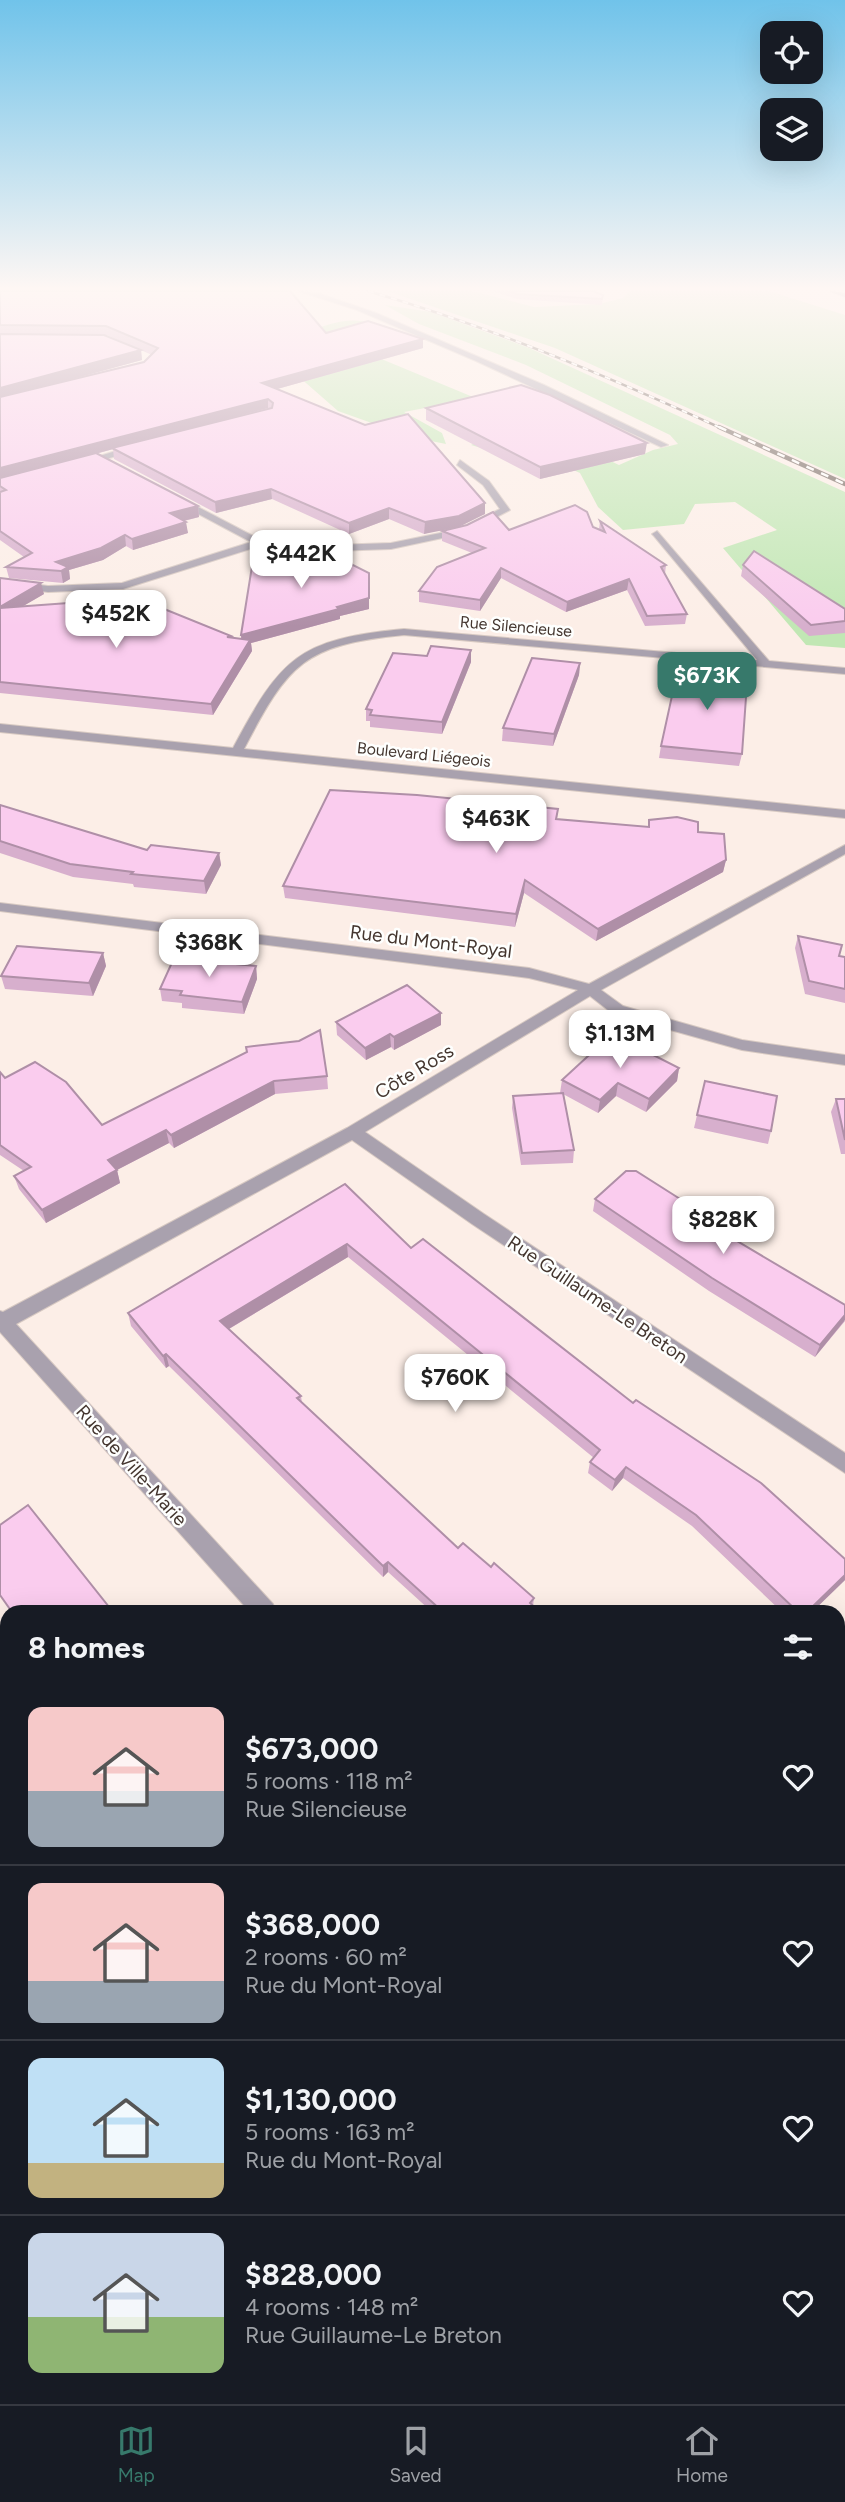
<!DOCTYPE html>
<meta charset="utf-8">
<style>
body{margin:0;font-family:Figtree,sans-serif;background:#20242c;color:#f1f3f6;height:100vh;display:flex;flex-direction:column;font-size:26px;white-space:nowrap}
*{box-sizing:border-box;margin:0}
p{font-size:23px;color:#9ea1a6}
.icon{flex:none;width:38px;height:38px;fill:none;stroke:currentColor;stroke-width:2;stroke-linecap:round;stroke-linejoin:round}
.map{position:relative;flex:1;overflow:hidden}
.side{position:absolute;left:0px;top:1605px;width:845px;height:800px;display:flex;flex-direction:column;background:#171b24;border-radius:21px 21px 0 0;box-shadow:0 7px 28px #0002}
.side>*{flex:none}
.controls{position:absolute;left:760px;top:21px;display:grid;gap:14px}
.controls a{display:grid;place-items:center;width:63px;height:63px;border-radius:14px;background:#171b24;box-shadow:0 7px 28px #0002;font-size:35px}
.price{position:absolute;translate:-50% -60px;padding:0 16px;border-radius:14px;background:#fff;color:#222;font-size:23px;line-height:46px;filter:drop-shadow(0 2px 4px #0008)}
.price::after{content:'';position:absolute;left:50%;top:42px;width:21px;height:16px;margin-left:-10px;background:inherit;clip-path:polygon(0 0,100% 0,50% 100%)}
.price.on{background:#37796b;color:#fff}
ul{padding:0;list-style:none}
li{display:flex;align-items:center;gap:21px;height:175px;padding:0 28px}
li+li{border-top:2px solid #363941}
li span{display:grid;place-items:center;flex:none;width:196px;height:140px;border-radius:14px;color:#555}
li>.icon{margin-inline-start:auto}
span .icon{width:84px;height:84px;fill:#fffc;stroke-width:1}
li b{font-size:30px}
h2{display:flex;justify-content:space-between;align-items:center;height:84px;padding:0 28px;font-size:30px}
.tab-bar{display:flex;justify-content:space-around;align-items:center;height:98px;border-top:2px solid #363941;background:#171b24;font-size:19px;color:#9ea1a6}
.tab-bar a{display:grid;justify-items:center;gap:4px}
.tab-bar .on{color:#37796b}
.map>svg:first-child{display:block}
.green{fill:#c1e7b4}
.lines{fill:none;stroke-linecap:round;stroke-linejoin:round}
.minor-casing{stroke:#d7c9c2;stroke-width:2}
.major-casing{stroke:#d7c9c2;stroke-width:2}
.minor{fill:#a9a1ae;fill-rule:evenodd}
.major{fill:#6e5f75;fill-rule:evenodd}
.rail-far1-casing{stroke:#6f615a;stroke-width:2.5}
.rail-casing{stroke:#6f615a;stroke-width:4.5}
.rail-far1{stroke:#fefffe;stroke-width:2;stroke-dasharray:6;stroke-linecap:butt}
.rail{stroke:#fefffe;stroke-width:2.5;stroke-dasharray:8;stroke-linecap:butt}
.wall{fill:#d7afcd}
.shaded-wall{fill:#af8fa7}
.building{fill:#faccee;stroke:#af8fa7;stroke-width:2}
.labels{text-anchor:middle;stroke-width:5;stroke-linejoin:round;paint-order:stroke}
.far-street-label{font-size:16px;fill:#44362f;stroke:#fefffe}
.street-label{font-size:19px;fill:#44362f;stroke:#fefffe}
</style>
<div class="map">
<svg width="845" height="2404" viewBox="0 0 845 2404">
<rect width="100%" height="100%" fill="#fceee7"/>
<g class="green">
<path d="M98,291L306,332C328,325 347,316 370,323L326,336L485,402L619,465L653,450L678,444L670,435L526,365L419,324L385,305L431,312L529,348L845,492V648L806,645L723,548L777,530L735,502L695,504L684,524L623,530L598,507L580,473L529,450L491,451L471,445L502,430L451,403L404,412L442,433L446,444L411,437L338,411L298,376Z"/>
<polygon points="387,291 472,291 534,307 599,304 623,298 630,291 769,291 845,315 845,479 555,348"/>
</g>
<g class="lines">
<g class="minor-casing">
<g id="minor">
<polygon points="298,291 318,293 376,313 544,385 668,445 661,447 476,361 357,310"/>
<polygon points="135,445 138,450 81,466 77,463"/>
<polygon points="460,460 489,481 510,510 466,533 391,549 333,551 260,546 123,589 48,592 0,586 0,580 48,586 122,583 251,542 174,501 173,499 177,496 261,540 333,545 391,543 460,529 500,509 483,485 457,465"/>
<path d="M657,531L769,661L845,668V674L404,635C304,645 289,663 244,749L845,810V818L0,732V724L233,748C281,658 298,639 404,629L757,660L654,536L652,534Z"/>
<polygon points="845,845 845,854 601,990 623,1006 742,1040 845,1055 845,1065 742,1050 613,1014 590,996 365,1132 484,1214 845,1453 845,1473 472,1224 352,1140 16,1324 273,1604 276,1612 250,1612 0,1332 0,1311 3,1312 347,1128 578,990 529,978 0,911 0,903 529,968 589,984"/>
<polygon points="838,2234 845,2237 845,2272 838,2269"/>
<polygon points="526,2398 560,2398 558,2404 523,2404"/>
</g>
</g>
<g class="major-casing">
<polygon id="major" points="830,291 845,293 845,297 831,292"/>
</g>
<use href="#minor" class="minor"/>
<use href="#major" class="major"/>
<g class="rail-far1-casing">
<path id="rail-far1" d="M368,291C491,327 607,376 723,429"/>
</g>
<g class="rail-casing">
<polyline id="rail" points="719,427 845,484"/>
</g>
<use href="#rail-far1" class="rail-far1"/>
<use href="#rail" class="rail"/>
</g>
<g class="wall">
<polygon points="0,291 326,333 423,348 277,389 485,514 424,534 389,519 349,534 272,499 216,513 114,459 113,449 96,454 198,506 199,517 184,521 188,533 133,550 126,546 103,560 69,570 70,579 63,583 9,578 6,567 24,557 0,540 0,334 141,350 142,360 50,385 144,362 152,355 107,335 0,334"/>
<polygon points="493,291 593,291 603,295 602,305 517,299"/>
<polygon points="426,408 645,454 540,479 426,420"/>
<polygon points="600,521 666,565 665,574 687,614 685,624 645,626 627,590 566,612 501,578 480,611 419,602 419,591 472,553 442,541 442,531 509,530 593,527 599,529"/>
<polygon points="743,565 845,609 845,633 809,636 741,576"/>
<polygon points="267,568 369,573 369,609 340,616 340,619 251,643 252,651 213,715 0,693 0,578 44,594 23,606 241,639 241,635"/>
<polygon points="471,650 471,662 442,734 370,727 370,721 366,721 366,709 427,656"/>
<polygon points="580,663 579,675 553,746 502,741 503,728"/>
<polygon points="704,664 728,679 742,754 739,766 659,758 661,746 702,676"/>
<polygon points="0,805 147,850 219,853 221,865 206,894 134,887 133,884 73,877 0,853"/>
<polygon points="558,809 557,819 648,827 649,820 698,832 726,860 723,872 596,941 524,893 515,927 285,898 283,886"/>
<polygon points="798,936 839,956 845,957 845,1003 805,994 795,948"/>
<polygon points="103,953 106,966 93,996 5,989 1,976"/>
<polygon points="256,966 257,979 244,1014 182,1008 182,1003 162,1001 160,989"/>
<polygon points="441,1013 441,1025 394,1050 391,1047 366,1060 337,1035 336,1022"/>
<polygon points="247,1052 327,1076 328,1089 275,1094 174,1148 169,1143 117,1170 120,1183 46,1223 19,1189 14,1176 24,1171 0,1155 0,1072 5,1078 102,1125"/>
<polygon points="679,1068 677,1081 646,1112 616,1096 598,1113 563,1094 574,1150 573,1163 521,1165 512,1108 513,1096 562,1093 560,1093 562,1080"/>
<polygon points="705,1081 771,1131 768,1144 694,1128"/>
<polygon points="836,1099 845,1099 845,1154 841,1154 831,1112"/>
<polygon points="345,1184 411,1248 633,1403 845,1559 845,1580 812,1612 782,1612 692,1526 623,1478 612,1491 588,1473 590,1462 594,1458 348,1257 229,1329 301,1396 302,1403 458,1548 491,1567 534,1598 533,1606 540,1612 432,1612 388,1572 383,1577 169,1366 166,1368 131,1326 128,1313"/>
<polygon points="595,1199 710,1218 708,1224 845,1321 815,1357 709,1291 593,1211"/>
<polygon points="845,1935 845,2037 838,2030 838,1943"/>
<polygon points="800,2399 811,2402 813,2404 796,2404"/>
</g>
<g class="shaded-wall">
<polygon points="423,339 423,348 263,393 262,383"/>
<polygon points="141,350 142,360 0,399 0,388"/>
<polygon points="268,399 268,408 0,479 0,468"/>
<polygon points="647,443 645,454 540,479 540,467"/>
<polygon points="271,489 272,499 216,513 215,502"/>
<polygon points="485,503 485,514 459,527 424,534 425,522"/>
<polygon points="198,506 199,517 171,524 170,513"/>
<polygon points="389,508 389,519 349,534 349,523"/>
<polygon points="186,522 188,533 133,550 132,539"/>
<polygon points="125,535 126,546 103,560 69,570 70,579 63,583 61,571 56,562"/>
<polygon points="501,568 501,578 480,611 480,600"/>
<polygon points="369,573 369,609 340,616 340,619 251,643 252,651 213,715 211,704 242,645 241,635 337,607"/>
<polygon points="629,579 627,590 566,612 567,602"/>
<polygon points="41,583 44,594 1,619 0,607"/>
<polygon points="471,650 471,662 442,734 442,722"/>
<polygon points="580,663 579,675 553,746 554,734"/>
<polygon points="219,853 221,865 206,894 204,881"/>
<polygon points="726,860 723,872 596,941 598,929"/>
<polygon points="525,880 524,893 515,927 516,914"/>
<polygon points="103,953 106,966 93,996 89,983"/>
<polygon points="256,966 257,979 244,1014 242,1002"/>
<polygon points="441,1013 441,1025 394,1050 394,1037"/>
<polygon points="390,1034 391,1047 366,1060 365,1048"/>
<polygon points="679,1068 677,1081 646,1112 649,1099"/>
<polygon points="274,1081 275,1094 174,1148 171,1135"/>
<polygon points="618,1083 616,1096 598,1113 600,1100"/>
<polygon points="166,1130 169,1143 111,1173 108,1160"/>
<polygon points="117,1170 120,1183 46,1223 42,1210"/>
<polygon points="347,1244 348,1257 222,1333 220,1321"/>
<polygon points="845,1315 845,1320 815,1357 820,1345"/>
<polygon points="166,1354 169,1366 166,1368 163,1356"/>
<polygon points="626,1467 623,1478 612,1491 615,1480"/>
<polygon points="388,1562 388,1572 383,1577 383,1566"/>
<polygon points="845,1575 845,1580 812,1612 807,1612"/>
<polygon points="0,1965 7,1977 7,1985 0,1973"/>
<polygon points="7,2086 7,2099 0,2106 0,2093"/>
<polygon points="332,2398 336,2398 340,2404 336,2404"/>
</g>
<g class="building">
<polygon points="0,291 290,291 326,333 368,321 423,339 262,383 365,425 408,414 485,503 459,516 425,522 389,508 349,523 271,489 215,502 112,448 272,408 273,403 268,399 0,468 0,397 144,362 158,348 106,326 0,325"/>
<polygon points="509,291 593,291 603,295 602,299 517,294"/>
<polygon points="0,334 104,335 141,350 0,388"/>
<polygon points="521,385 550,395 647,443 540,467 426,408"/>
<polygon points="96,453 198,506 170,513 186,522 132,539 125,535 101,548 56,562 68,567 61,571 6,567 32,553 0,531 0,492 6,490 0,486 0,478"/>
<polygon points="575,505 587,512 593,527 605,532 600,521 666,565 661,567 687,614 647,616 629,579 567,602 501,568 480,600 419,591 437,567 485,548 442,531 467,525 493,512 509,530"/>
<polygon points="754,551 845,609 845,621 811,625 743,565"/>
<polygon points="272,556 335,556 369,573 369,598 337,607 339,609 241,635 253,560 267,568"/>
<polygon points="0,578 41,583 0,607"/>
<polygon points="137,598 231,636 227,637 250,640 211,704 0,682 0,608"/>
<polygon points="431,646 471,650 442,722 370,715 372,710 366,709 393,653 427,656"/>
<polygon points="532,658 580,663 554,734 503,728"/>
<polygon points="704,664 729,666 728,679 747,683 742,754 661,746 677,673 702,676"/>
<polygon points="330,790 417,795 558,809 556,819 649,827 649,820 677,817 698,822 698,832 724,834 726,860 598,929 525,880 516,914 283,886"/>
<polygon points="0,805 147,850 151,845 219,853 204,881 131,874 133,872 70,864 0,841"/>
<polygon points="798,936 842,945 839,956 845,957 845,989 809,981"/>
<polygon points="17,946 103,953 89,983 1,976"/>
<polygon points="174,958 256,966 242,1002 180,995 182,991 160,989"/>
<polygon points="407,985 441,1013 394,1037 390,1034 365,1048 336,1022"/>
<polygon points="320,1030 327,1076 274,1081 171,1135 166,1130 108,1160 117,1170 42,1210 14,1176 31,1167 0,1145 0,1072 5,1078 35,1062 66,1082 102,1125 247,1052 246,1047 299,1041"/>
<polygon points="612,1034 679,1068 649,1099 618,1083 600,1100 562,1080"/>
<polygon points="705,1081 777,1096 771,1131 697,1115"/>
<polygon points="563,1093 574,1150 522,1153 513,1096"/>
<polygon points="836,1099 845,1099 845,1140"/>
<polygon points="626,1171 636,1171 710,1218 705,1222 845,1305 845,1315 820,1345 712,1278 595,1199"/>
<polygon points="345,1184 411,1248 423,1239 633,1403 636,1400 761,1483 845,1559 845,1575 807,1612 798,1612 696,1515 626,1467 615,1480 590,1462 600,1450 347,1244 220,1321 301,1396 297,1398 458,1548 463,1543 491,1567 494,1563 534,1598 530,1603 540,1612 441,1612 442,1611 388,1562 383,1566 166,1354 163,1356 128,1313"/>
<polygon points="28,1505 113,1612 12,1612 0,1595 0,1525"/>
<polygon points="845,1939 845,2019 838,2012 838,1948"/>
<polygon points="0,1973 7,1985 7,2086 0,2093"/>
<polygon points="178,2398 332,2398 336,2404 172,2404"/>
</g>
<linearGradient id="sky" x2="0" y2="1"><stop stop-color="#70c3ea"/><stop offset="0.46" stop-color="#fef7f4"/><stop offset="1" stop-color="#fef7f4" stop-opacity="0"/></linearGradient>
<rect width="845" height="627" fill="url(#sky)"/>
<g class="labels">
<g class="far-street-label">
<text transform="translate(516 626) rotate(5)" y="6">Rue Silencieuse</text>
<text transform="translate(424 754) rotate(6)" y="6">Boulevard Liégeois</text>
</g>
<g class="street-label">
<text transform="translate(431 941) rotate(7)" y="7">Rue du Mont-Royal</text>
<text transform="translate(414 1071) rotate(-31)" y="7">Côte Ross</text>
<text transform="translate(598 1299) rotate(34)" y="7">Rue Guillaume-Le Breton</text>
<text transform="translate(132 1465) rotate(48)" y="7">Rue de Ville-Marie</text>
</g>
</g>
</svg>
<div class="controls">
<a><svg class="icon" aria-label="locate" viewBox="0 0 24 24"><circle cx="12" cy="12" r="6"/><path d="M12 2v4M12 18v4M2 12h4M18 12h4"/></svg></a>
<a><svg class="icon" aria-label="layers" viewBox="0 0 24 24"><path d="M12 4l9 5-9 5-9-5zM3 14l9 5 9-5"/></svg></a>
</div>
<b class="price" style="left:301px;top:590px">$442K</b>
<b class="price" style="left:116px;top:650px">$452K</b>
<b class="price on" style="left:707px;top:712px">$673K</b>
<b class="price" style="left:496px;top:855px">$463K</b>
<b class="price" style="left:209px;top:979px">$368K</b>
<b class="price" style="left:620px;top:1070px">$1.13M</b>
<b class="price" style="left:723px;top:1256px">$828K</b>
<b class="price" style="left:455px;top:1414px">$760K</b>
<section class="side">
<h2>8 homes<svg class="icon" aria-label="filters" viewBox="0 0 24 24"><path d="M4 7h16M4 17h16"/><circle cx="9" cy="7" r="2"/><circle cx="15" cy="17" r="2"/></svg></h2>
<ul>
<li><span style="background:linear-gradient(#f6c9c9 60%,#9aa5b1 0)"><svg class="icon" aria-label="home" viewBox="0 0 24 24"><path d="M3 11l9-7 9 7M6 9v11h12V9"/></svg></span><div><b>$673,000</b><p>5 rooms · 118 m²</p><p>Rue Silencieuse</p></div><svg class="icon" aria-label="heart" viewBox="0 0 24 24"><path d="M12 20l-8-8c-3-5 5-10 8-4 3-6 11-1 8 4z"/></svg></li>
<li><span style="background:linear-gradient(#f6c9c9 70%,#9aa5b1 0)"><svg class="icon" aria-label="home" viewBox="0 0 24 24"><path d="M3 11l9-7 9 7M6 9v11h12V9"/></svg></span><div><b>$368,000</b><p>2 rooms · 60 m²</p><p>Rue du Mont-Royal</p></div><svg class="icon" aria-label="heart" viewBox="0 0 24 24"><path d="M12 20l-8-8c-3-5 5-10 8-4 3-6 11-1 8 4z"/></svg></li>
<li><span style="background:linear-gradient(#bfe0f5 75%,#c2b280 0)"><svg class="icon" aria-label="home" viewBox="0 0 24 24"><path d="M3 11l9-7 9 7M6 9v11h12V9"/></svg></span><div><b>$1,130,000</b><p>5 rooms · 163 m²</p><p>Rue du Mont-Royal</p></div><svg class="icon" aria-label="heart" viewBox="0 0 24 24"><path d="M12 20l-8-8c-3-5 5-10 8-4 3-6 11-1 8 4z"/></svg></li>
<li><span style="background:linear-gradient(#c9d6e8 60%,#8fb573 0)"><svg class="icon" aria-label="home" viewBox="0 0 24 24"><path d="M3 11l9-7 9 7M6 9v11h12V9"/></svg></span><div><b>$828,000</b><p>4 rooms · 148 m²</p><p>Rue Guillaume-Le Breton</p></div><svg class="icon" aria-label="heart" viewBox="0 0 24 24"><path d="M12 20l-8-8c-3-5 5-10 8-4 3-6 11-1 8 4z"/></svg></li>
</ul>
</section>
</div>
<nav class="tab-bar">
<a class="on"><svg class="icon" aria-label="map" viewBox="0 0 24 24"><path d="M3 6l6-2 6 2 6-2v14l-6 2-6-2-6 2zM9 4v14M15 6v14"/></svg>Map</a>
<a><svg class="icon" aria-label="saved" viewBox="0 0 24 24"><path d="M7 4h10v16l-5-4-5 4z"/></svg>Saved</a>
<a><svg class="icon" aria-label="home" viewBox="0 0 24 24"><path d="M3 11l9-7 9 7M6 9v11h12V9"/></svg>Home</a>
</nav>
